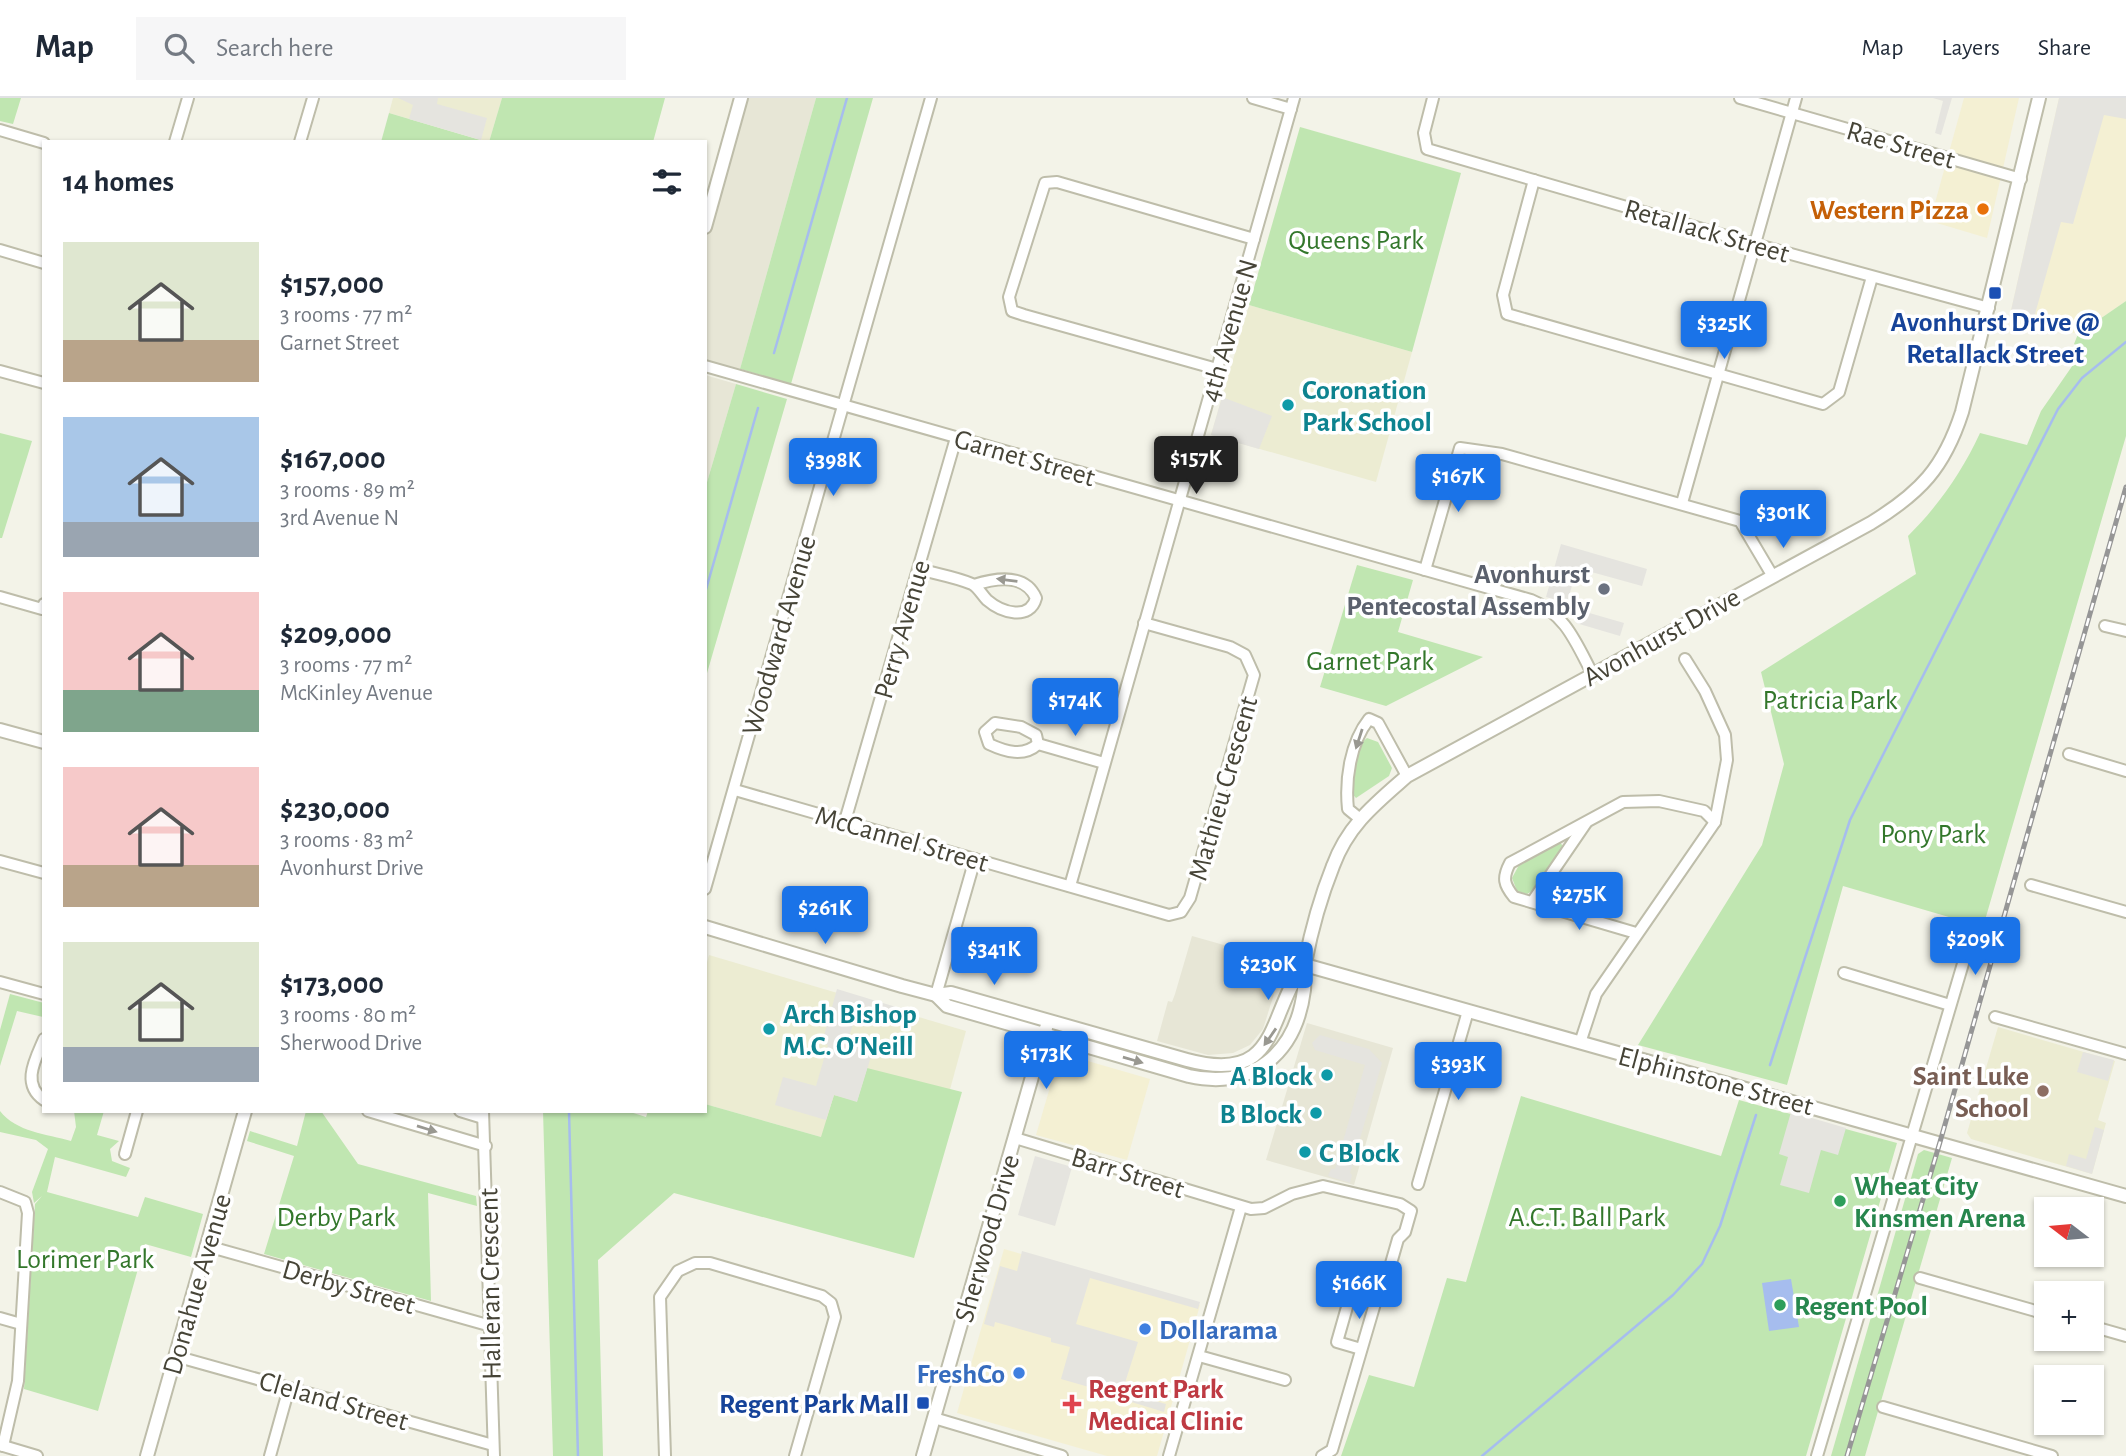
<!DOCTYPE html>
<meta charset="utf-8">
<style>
body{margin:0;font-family:"Alegreya Sans",sans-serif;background:#f6f6f7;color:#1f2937;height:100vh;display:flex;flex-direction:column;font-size:26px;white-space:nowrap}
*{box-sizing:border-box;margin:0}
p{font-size:23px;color:#747a83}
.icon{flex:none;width:38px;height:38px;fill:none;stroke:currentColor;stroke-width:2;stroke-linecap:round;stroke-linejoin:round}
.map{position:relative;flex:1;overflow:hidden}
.drawer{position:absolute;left:42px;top:42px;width:665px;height:973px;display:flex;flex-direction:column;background:#fff;border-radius:0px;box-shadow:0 2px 5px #0004}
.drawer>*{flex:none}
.needle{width:46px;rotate:286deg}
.buttons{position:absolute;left:2034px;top:1099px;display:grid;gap:14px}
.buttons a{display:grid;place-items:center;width:70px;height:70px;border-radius:0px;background:#fff;box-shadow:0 2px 5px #0004;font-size:35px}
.price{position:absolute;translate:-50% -60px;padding:0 16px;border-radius:7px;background:#1a73e8;color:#fff;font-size:23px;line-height:46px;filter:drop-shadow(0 2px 4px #0008)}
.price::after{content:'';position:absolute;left:50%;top:42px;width:21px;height:16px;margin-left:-10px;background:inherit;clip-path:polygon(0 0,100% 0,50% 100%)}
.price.active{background:#222;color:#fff}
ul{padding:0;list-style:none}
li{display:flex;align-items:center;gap:21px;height:175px;padding:0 21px}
li span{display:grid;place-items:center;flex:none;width:196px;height:140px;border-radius:0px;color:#555}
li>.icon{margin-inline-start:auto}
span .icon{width:84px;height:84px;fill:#fffc;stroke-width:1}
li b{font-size:30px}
h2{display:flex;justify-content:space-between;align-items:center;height:84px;padding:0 21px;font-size:30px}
header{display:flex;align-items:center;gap:42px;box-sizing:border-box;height:98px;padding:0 35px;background:#fff;border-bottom:2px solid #e0e1e3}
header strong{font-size:33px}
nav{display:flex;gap:38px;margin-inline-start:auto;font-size:24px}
.search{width:490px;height:63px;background:#f6f6f7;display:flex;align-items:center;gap:18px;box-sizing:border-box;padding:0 24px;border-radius:0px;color:#747a83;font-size:26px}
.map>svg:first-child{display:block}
.residential{fill:#e7e6d6}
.commercial{fill:#f4f0d3}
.education{fill:#ececd2}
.green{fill:#c0e6b1}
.parking{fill:#e5e4df}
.water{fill:#a6bdee}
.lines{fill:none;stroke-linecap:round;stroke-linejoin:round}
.stream{stroke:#a6bdee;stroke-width:2.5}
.minor-casing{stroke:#bebdaa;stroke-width:14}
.tertiary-casing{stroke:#bebdaa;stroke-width:16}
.minor{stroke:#fff;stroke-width:10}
.tertiary{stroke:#fff;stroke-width:12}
.rail-casing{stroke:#969696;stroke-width:5}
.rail{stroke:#fff;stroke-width:2.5;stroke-dasharray:8;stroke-linecap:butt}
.oneway{fill:#999891}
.food-dot{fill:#e8710a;stroke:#fff;stroke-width:2.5}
.transit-dot{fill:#1a4fb4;stroke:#fff;stroke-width:2.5}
.culture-dot{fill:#0f9aa8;stroke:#fff;stroke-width:2.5}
.worship-dot{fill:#6b7280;stroke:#fff;stroke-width:2.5}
.education-dot{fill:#8d6e63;stroke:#fff;stroke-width:2.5}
.leisure-dot{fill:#2e9e5b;stroke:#fff;stroke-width:2.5}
.shop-dot{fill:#3f7fe0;stroke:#fff;stroke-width:2.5}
.health-dot{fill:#e0444e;stroke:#fff;stroke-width:2.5}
.labels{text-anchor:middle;stroke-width:7;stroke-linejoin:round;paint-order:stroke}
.street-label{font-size:28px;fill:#464437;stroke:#fff}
.food-label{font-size:28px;font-weight:bold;fill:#c56008;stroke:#fff;text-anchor:end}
.park-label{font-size:28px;fill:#33772b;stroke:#fff}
.transit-label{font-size:28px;font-weight:bold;fill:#164399;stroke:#fff}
.culture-label{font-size:28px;font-weight:bold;fill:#0d838f;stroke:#fff;text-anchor:start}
.worship-label{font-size:28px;font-weight:bold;fill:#5b616d;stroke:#fff;text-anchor:end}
.education-label{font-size:28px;font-weight:bold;fill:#785e54;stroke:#fff;text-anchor:end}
.leisure-label{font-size:28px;font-weight:bold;fill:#27864d;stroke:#fff;text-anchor:start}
.shop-label{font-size:28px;font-weight:bold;fill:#366cbe;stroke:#fff;text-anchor:start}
.health-label{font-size:28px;font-weight:bold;fill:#be3a42;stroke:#fff;text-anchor:start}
</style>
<header>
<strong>Map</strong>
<div class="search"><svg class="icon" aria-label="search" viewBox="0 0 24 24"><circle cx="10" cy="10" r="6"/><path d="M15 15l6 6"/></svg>Search here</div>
<nav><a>Map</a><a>Layers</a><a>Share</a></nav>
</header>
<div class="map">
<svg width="2126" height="1358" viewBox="0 0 2126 1358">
<rect width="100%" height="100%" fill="#f3f3e8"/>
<g class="residential">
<polygon points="747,0 816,0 740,271 705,262 705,145"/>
<polygon points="705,277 736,286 705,391"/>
<polygon points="1192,838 1284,864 1263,931 1250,947 1233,955 1208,957 1157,943 1168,903 1172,904 1175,896"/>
<polygon points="1307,925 1393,950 1354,1087 1266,1062"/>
</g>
<g class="commercial">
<polygon points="1964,0 2019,0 1987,140 1930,123"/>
<polygon points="2059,0 2126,0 2126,203 2078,236 2010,217"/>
<polygon points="1060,955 1150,981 1127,1062 1036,1037"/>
<polygon points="1004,1151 1200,1207 1157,1358 1107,1358 957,1315"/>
</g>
<g class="education">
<polygon points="393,0 502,0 489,44 389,15"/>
<polygon points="1249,207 1412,254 1376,384 1211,337"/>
<polygon points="709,857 966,933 940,1028 821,1039 705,1006 705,872"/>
<polygon points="1998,929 2115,963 2098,1022 2106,1025 2092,1076 1971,1041 1967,1035"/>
</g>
<g class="green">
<polygon points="0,0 21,0 13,26 0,23"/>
<polygon points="502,0 665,0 653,44 489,44"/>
<polygon points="816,0 873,0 791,286 740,271"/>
<polygon points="389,15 487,44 381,44"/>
<polygon points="1300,29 1461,75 1412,254 1249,207"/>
<path d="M2126,203V338L1983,829L1843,788L1787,987L1638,947L1762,747L1784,666L1761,574L1916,476L1908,438C1939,407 1962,374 1980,335L2027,347L2041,313L2084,251L2074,246L2078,236Z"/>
<polygon points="736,286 787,301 705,582 705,391"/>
<polygon points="0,335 32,343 2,440 0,440"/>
<polygon points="1357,467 1413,482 1398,534 1483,559 1386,608 1320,589"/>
<polygon points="1367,640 1378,644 1392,670 1389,678 1356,700 1349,692 1361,645"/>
<polygon points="1560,744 1564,750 1534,792 1527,796 1517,793 1512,780 1519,767"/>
<polygon points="10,896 44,905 43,919 17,913 0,968 0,932"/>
<polygon points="867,970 962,994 914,1160 674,1095 598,1162 603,1358 553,1358 543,1013 627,1013 646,1019 648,1013 705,1013 705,1006 821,1039 834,997 857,1003"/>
<polygon points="1521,998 1721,1058 1739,1002 1897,1045 1806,1358 1341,1358 1369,1277 1414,1289 1447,1180 1466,1184"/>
<path d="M0,1013C16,1034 47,1036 71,1043L76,1029L74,1013H104L97,1037L119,1043L110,1051L112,1063L130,1070L126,1079L55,1059L47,1094L138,1119L145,1099L203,1116L191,1159L145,1146L98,1313L24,1291L35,1106L42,1098L34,1105L32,1094L48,1051L36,1042L0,1034Z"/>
<polygon points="306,1013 321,1013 358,1066 476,1098 477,1108 428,1095 431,1203 264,1156 294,1058 247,1043 250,1033 297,1048"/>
<polygon points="1924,1052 1952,1060 1865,1358 1831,1358 1918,1056"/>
</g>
<g class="parking">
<polygon points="398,0 438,0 437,6 487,20 481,42 409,21 413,7"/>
<polygon points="1933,0 1952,0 1941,37 1935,35 1943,3"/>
<polygon points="2059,0 2126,0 2126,21 2104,17 2073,126 2061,124 2033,223 2010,217"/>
<polygon points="1222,299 1272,318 1259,351 1211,337"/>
<polygon points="1561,446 1647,471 1642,488 1577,470 1567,505 1546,499"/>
<polygon points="1579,512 1624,525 1620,538 1576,525"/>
<polygon points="837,891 896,909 892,923 878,918 879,913 859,907 847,945 873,952 857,1004 834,997 826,1022 775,1007 783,979 816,988 828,947 822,945"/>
<polygon points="1320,937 1369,951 1382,965 1350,1075 1352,1077 1350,1085 1328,1078 1331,1071 1335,1071 1365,967 1315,952 1312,945"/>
<polygon points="2083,954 2114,962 2108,983 2077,974"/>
<polygon points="1791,1014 1846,1030 1838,1057 1821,1052 1809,1095 1780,1087 1788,1059 1779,1056"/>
<polygon points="2095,1029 2104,1032 2092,1076 2066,1068 2069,1056 2086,1061"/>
<polygon points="1035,1058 1072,1069 1055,1128 1018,1117"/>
<polygon points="1022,1153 1200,1204 1198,1211 1090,1180 1076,1226 1138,1244 1123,1291 1119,1290 1117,1297 1061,1281 1070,1249 1051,1244 1051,1240 995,1224 994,1229 984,1226 1000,1168 1017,1173"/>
<polygon points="1127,1295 1166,1306 1164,1314 1125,1302"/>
</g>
<polygon class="water" points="1791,1181 1799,1229 1769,1233 1762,1185"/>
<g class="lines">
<g class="stream">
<polyline points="774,255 847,0"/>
<polyline points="705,495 758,310"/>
<polyline points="1770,967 1850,722 2058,311 2082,280 2126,244"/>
<polyline points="569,1013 578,1358"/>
<polyline points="1482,1358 1673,1197 1702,1166 1720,1128 1756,1017"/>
</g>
<g class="minor-casing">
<g id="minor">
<polyline points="1253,0 1291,11"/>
<polyline points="1433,0 1424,35 1427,51 1754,146 1989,210"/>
<polyline points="1740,0 2021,81"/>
<polyline points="0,32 44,45"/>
<polyline points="175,44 188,0"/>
<polyline points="300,44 313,0"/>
<polyline points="1534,82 1503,197 1507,216 1823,306 1839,294 1872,179"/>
<polyline points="0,152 44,165"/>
<path d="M705,268L1531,502C1566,516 1576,545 1593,577"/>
<polyline points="1217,271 1024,217 1012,213 1009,199 1045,85 1057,84 1254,141"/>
<polyline points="0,273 44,285"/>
<polyline points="1682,405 1796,0"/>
<path d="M919,471C936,476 956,479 972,486C978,489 982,497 987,502C1002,515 1030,523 1036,500C1025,475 996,480 974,487"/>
<polyline points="1425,472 1460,350 1502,356 1740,423 1772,477"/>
<polyline points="0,499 42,511 44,506"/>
<polyline points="2105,528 2126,533"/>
<path d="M995,625L1021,629L1036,637L1038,646C1024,659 1006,654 989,646L985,634Z"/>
<polyline points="1038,646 1104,665"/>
<polyline points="2069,656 2126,673"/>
<polyline points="735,692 1169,817 1181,814 1190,800 1254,577 1245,557 1230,549 1144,525"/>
<path d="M1359,720L1348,711C1345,682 1350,645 1369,621L1378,625L1407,678"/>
<polyline points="845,723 956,340"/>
<polyline points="0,763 44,775"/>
<polyline points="2031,787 2126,814"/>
<polyline points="1070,788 1294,0"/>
<polyline points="705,791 931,0"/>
<polyline points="1532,804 1586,725"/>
<path d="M1636,835L1514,799C1504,787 1502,780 1510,765L1623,704L1659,703L1704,713L1715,724"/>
<polyline points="1844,875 1950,907"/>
<polyline points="0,884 44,896"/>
<polyline points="936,897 975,761"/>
<polyline points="1995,919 2126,956"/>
<path d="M44,941C35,962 21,986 44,1002"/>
<polyline points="1580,945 1596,896 1715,724 1727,662 1725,637 1705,593 1685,561"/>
<polyline points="368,1013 486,1048"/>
<polyline points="460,1013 483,1020"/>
<polyline points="483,1013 494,1358"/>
<polyline points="1015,1040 1251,1111 1264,1110 1292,1096 1323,1088 1400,1106 1411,1113 1405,1134 1398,1141 1382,1197 1376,1202 1332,1352 1322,1358"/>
<polyline points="125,1056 137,1013"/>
<polyline points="1418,1086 1468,913"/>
<polyline points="0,1094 25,1104 28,1115 18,1283 3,1348"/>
<polyline points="207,1148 491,1228"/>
<polyline points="1920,1180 2046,1216"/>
<polyline points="0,1220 21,1226"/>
<polyline points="2091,1228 2126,1238"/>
<polyline points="1361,1251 1337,1244 1351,1195 1376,1202"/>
<polyline points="175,1258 493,1347"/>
<polyline points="1199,1258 1285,1282"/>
<polyline points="1883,1309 2052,1358"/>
<polyline points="934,1320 1062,1358"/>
<polyline points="0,1347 37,1358"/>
<polyline points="270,1358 289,1290"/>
<polyline points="665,1358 660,1199 678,1173 695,1165 710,1165 822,1198 831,1205 835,1219 795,1358"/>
<polyline points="1169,1358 1241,1109"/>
<polyline points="1817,1358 1970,842"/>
</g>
</g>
<g class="tertiary-casing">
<g id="tertiary">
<polyline points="705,129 741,0"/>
<polyline points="0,632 44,644"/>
<path d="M705,829L902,888L936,897L951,895L1187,962C1281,987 1266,918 1304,867"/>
<polyline points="1305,867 2126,1098"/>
<path d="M936,897L947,908L1189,978C1252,992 1296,956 1304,892C1305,883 1303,874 1305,865C1311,834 1321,798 1333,768C1348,727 1375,706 1407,678L1871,425C1920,395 1944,370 1962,314L2039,0"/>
<polyline points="147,1358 245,1013"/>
<polyline points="923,1358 1046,930"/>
</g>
</g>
<use href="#minor" class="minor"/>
<use href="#tertiary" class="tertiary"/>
<g class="rail-casing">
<polyline id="rail" points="1847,1358 1940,1044 2126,389"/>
</g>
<use href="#rail" class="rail"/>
</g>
<defs><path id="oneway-solid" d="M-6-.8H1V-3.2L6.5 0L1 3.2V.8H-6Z" transform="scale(1.75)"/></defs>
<g class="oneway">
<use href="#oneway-solid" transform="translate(1007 482) rotate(-173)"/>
<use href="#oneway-solid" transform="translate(1359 641) rotate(108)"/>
<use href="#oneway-solid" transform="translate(1270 939) rotate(125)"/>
<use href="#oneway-solid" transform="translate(1133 962) rotate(16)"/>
<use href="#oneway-solid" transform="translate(427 1031) rotate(17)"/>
</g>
<circle class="food-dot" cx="1983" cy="111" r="7"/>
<g class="transit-dot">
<rect x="1988" y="188" width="14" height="14" rx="3.5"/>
<rect x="916" y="1298" width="14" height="14" rx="3.5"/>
</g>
<g class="culture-dot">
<circle cx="1288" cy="307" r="7"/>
<circle cx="769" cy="931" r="7"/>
<circle cx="1327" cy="977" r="7"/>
<circle cx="1316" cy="1015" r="7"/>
<circle cx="1305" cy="1054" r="7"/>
</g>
<circle class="worship-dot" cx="1604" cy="491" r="7"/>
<circle class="education-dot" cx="2043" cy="993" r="7"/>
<g class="leisure-dot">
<circle cx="1840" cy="1103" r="7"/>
<circle cx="1780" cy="1207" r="7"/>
</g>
<g class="shop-dot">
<circle cx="1145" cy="1231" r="7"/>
<circle cx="1019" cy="1275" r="7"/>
</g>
<path class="health-dot" d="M1068.5 1295.5h7v7h7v7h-7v7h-7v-7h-7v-7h7z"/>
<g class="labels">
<g class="street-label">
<text transform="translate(1901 46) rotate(16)" y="10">Rae Street</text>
<text transform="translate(1707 132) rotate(16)" y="10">Retallack Street</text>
<text transform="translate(1228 232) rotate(-74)" y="10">4th Avenue N</text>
<text transform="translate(1025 359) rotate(16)" y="10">Garnet Street</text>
<text transform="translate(901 531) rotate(-74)" y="10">Perry Avenue</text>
<text transform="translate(778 537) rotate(-74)" y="10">Woodward Avenue</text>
<text transform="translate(1661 538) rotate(-29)" y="10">Avonhurst Drive</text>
<text transform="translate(1222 690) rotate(-74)" y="10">Mathieu Crescent</text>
<text transform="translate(902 740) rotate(16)" y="10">McCannel Street</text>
<text transform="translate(1716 982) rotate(15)" y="10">Elphinstone Street</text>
<text transform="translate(1128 1074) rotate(17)" y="10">Barr Street</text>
<text transform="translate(986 1140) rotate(-74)" y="10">Sherwood Drive</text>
<text transform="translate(196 1186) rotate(-74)" y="10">Donahue Avenue</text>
<text transform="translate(489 1186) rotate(-91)" y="10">Halleran Crescent</text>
<text transform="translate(349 1188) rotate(16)" y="10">Derby Street</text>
<text transform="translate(334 1302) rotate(16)" y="10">Cleland Street</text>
</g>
<g class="food-label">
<text x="1969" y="121">Western Pizza</text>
</g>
<g class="park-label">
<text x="1356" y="151">Queens Park</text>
<text x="1370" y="572">Garnet Park</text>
<text x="1830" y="611">Patricia Park</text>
<text x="1933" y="745">Pony Park</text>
<text x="336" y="1128">Derby Park</text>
<text x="1587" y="1128">A.C.T. Ball Park</text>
<text x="85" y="1170">Lorimer Park</text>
</g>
<g class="transit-label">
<text x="1995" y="233">Avonhurst Drive @<tspan x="1995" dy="32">Retallack Street</tspan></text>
<text x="909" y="1315" text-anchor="end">Regent Park Mall</text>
</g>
<g class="culture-label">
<text x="1302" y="301">Coronation<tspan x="1302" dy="32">Park School</tspan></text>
<text x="783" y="925">Arch Bishop<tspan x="783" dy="32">M.C. O'Neill</tspan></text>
<text x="1313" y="987" text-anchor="end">A Block</text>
<text x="1302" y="1025" text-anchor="end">B Block</text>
<text x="1319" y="1064">C Block</text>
</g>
<g class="worship-label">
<text x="1590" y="485">Avonhurst<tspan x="1590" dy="32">Pentecostal Assembly</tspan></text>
</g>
<g class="education-label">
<text x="2029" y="987">Saint Luke<tspan x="2029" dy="32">School</tspan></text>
</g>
<g class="leisure-label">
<text x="1854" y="1097">Wheat City<tspan x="1854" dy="32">Kinsmen Arena</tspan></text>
<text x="1794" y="1217">Regent Pool</text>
</g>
<g class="shop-label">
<text x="1159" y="1241">Dollarama</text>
<text x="1005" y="1285" text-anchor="end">FreshCo</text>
</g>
<g class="health-label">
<text x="1088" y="1300">Regent Park<tspan x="1088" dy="32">Medical Clinic</tspan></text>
</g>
</g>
</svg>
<div class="buttons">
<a><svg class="needle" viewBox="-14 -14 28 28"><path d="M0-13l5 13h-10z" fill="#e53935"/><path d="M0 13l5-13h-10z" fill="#747a83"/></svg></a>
<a>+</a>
<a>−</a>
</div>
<b class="price" style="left:1724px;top:263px">$325K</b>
<b class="price active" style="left:1196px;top:398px">$157K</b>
<b class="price" style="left:833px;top:400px">$398K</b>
<b class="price" style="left:1458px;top:416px">$167K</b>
<b class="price" style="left:1783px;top:452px">$301K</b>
<b class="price" style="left:1075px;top:640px">$174K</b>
<b class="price" style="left:1579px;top:834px">$275K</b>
<b class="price" style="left:825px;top:848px">$261K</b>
<b class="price" style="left:1975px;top:879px">$209K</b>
<b class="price" style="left:994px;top:889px">$341K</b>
<b class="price" style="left:1268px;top:904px">$230K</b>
<b class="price" style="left:1046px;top:993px">$173K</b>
<b class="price" style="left:1458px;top:1004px">$393K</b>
<b class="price" style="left:1359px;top:1223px">$166K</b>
<section class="drawer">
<h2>14 homes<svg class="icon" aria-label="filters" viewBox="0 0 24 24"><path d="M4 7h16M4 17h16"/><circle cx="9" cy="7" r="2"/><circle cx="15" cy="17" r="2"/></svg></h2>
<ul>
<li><span style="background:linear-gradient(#dfe7d0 70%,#b9a48a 0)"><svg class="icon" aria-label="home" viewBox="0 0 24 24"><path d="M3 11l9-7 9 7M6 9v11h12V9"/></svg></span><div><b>$157,000</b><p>3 rooms · 77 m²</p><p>Garnet Street</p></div></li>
<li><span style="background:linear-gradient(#a9c7e8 75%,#9aa5b1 0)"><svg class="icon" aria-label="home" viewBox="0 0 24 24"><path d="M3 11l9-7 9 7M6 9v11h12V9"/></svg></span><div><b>$167,000</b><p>3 rooms · 89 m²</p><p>3rd Avenue N</p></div></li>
<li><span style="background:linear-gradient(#f6c9c9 70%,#7fa58c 0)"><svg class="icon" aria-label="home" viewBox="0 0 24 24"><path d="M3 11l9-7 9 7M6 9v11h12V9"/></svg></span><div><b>$209,000</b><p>3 rooms · 77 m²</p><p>McKinley Avenue</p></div></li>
<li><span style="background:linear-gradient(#f6c9c9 70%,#b9a48a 0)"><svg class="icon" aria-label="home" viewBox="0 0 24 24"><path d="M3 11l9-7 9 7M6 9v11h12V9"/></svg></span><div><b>$230,000</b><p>3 rooms · 83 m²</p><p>Avonhurst Drive</p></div></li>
<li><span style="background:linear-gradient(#dfe7d0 75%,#9aa5b1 0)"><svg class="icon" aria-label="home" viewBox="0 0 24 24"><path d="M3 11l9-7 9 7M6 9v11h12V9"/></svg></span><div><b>$173,000</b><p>3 rooms · 80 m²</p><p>Sherwood Drive</p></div></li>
</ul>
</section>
</div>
